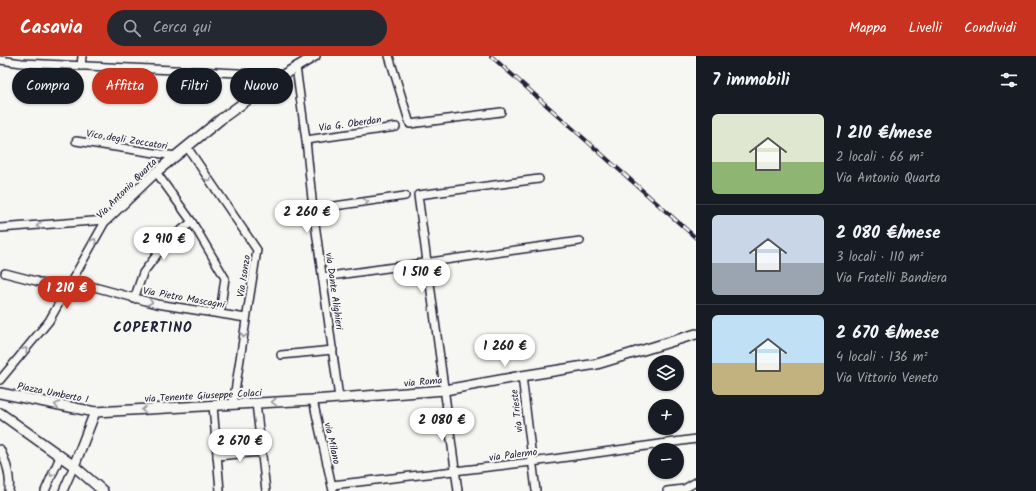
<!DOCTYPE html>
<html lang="it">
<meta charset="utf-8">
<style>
body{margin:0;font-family:Kalam,sans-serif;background:#242831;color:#f1f3f6;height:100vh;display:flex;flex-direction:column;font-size:15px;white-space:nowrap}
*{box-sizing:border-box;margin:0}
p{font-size:13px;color:#9ea1a6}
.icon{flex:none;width:22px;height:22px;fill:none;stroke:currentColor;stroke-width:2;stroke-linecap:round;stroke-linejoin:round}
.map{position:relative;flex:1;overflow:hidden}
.details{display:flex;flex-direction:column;background:#171b24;width:340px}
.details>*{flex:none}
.banner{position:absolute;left:12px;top:12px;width:380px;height:36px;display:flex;gap:8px}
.fabs{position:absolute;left:648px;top:299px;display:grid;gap:8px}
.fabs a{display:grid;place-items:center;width:36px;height:36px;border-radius:50%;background:#171b24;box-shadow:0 1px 3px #0004;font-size:20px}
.price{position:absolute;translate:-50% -34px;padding:0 9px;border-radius:14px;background:#fff;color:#222;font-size:13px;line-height:26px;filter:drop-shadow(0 1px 2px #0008)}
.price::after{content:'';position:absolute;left:50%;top:24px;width:12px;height:9px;margin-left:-6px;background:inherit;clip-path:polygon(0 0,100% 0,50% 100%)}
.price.on{background:#c8321e;color:#fff}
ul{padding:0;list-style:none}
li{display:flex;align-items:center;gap:12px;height:100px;padding:0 16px}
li+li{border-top:1px solid #363941}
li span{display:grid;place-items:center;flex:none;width:112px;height:80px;border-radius:6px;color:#555}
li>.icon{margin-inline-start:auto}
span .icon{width:48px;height:48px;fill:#fffc;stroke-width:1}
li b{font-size:17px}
h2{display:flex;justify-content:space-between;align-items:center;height:48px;padding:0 16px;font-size:17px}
.chip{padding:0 14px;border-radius:18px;background:#171b24;box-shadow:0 1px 3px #0004;font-size:14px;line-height:36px}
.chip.on{background:#c8321e;color:#fff}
header{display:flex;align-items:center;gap:24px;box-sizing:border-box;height:56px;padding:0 20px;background:#c8321e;color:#fff}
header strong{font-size:19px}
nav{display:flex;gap:22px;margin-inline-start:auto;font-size:14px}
.search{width:280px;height:36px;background:#242831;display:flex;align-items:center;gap:10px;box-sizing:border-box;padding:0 14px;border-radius:22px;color:#9ea1a6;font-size:15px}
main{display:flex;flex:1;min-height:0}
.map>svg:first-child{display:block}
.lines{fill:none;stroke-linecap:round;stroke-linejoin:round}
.minor-casing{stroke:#22223b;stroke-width:10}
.tertiary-casing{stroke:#22223b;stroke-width:12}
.minor{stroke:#f6f6f2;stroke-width:7}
.tertiary{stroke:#f6f6f2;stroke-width:9}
.rail-casing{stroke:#22223b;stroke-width:4}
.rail{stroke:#f6f6f2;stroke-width:2.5;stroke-dasharray:8;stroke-linecap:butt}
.oneway{stroke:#9797a0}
.labels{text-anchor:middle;stroke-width:4;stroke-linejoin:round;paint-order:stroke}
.street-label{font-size:10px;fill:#22223b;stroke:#f6f6f2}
.district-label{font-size:14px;font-weight:bold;letter-spacing:1px;fill:#22223b;stroke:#f6f6f2}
</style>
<header>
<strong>Casavia</strong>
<div class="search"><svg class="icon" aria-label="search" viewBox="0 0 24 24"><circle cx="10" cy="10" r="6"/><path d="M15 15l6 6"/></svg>Cerca qui</div>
<nav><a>Mappa</a><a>Livelli</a><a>Condividi</a></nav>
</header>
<main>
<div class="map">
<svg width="696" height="435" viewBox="0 0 696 435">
<rect width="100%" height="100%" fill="#f6f6f2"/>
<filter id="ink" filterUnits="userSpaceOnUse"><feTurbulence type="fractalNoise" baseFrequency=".025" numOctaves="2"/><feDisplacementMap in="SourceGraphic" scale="8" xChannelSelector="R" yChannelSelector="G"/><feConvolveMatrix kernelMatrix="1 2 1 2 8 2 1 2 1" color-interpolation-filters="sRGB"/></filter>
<g filter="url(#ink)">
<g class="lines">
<g class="minor-casing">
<g id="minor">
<polyline points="389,0 410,68 501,56"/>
<polyline points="0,4 22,7 238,17 278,22"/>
<polyline points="81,10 82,0"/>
<polyline points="296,11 306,84 313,153 339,342"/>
<polyline points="306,84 396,71"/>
<polyline points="76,85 175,100"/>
<polyline points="187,91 257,194 233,348"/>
<polyline points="156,116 192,166 225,222 220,257"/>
<polyline points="313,153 405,140"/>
<polyline points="0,172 106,164"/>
<polyline points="5,217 36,225 66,236"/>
<polyline points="323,221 580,185"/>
<polyline points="72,225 157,248 246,262"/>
<polyline points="134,243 143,217 168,184 192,166"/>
<polyline points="281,299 333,294"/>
<polyline points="522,320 536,435"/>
<polyline points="0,324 49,265 106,164"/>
<polyline points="313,344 333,435"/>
<polyline points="256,347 266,435"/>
<polyline points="213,349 220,435"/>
<path d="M0,393C7,407 11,420 9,435"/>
<polyline points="217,400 262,396"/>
<polyline points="332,429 532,406 696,383"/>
<polyline points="45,435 60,401"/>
<polyline points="63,435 74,410"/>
<polyline points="458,435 418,139 539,123"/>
<polyline points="667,435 684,433 696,426"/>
</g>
</g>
<g class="tertiary-casing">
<g id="tertiary">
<polyline points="106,164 156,116 221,63 278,22 315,0"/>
<polyline points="0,337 95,356 313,344 445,334 522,320 597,308 696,278"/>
<polyline points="0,357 74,410 103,435"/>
<polyline points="74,410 95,356"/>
</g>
</g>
<use href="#minor" class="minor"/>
<use href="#tertiary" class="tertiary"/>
<g class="rail-casing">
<polyline id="rail" points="491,0 696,182"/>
</g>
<use href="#rail" class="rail"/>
</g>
<defs><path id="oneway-chevron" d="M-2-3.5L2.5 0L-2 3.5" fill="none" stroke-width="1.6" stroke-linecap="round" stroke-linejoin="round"/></defs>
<g class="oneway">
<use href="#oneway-chevron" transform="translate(209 123) rotate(56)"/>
<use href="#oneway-chevron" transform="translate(366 146) rotate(-8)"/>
<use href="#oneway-chevron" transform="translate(39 170) rotate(176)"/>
<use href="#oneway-chevron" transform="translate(94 185) rotate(-61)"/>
<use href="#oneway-chevron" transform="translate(150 246) rotate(14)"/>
<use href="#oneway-chevron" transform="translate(244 279) rotate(99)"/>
<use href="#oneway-chevron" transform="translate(25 294) rotate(-50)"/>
<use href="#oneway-chevron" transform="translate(274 346) rotate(177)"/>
<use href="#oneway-chevron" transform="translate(57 349) rotate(-169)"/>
<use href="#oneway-chevron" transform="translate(144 354) rotate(177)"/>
<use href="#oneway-chevron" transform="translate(52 418) rotate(114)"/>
</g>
</g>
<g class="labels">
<g class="street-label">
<text transform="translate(350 67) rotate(-8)" y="4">Via G. Oberdan</text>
<text transform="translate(127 83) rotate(9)" y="4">Vico degli Zoccatori</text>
<text transform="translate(126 132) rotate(-45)" y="4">Via Antonio Quarta</text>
<text transform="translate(243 220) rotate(-81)" y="4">Via Isonzo</text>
<text transform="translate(335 235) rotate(82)" y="4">via Dante Alighieri</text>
<text transform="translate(184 241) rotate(10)" y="4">Via Pietro Mascagni</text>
<text transform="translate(423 325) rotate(-5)" y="4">via Roma</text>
<text transform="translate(53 336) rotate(11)" y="4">Piazza Umberto I</text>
<text transform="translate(203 339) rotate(-3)" y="4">via Tenente Giuseppe Colaci</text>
<text transform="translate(516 355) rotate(-97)" y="4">via Trieste</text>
<text transform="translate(333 387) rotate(77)" y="4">via Milano</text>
<text transform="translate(513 398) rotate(-7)" y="4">via Palermo</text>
</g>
<g class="district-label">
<text x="153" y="276">COPERTINO</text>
</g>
</g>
</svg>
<div class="fabs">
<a><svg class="icon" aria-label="layers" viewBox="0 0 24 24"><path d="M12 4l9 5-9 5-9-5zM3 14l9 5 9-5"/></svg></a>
<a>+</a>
<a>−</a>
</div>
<b class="price" style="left:307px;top:178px">2 260 €</b>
<b class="price" style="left:164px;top:205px">2 910 €</b>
<b class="price" style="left:422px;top:238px">1 510 €</b>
<b class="price on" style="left:67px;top:254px">1 210 €</b>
<b class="price" style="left:505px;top:312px">1 260 €</b>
<b class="price" style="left:442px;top:386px">2 080 €</b>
<b class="price" style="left:240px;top:407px">2 670 €</b>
<div class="banner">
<a class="chip">Compra</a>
<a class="chip on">Affitta</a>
<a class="chip">Filtri</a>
<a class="chip">Nuovo</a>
</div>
</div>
<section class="details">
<h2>7 immobili<svg class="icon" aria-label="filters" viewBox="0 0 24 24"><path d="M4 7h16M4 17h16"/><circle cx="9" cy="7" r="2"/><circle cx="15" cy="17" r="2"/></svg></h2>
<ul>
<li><span style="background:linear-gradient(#dfe7d0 60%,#8fb573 0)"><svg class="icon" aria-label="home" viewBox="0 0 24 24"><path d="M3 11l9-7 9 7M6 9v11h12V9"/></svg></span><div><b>1 210 €/mese</b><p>2 locali · 66 m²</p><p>Via Antonio Quarta</p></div></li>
<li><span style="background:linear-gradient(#c9d6e8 60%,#9aa5b1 0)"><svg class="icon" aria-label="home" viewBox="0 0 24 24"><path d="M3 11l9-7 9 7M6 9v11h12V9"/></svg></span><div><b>2 080 €/mese</b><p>3 locali · 110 m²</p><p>Via Fratelli Bandiera</p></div></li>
<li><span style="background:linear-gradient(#bfe0f5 60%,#c2b280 0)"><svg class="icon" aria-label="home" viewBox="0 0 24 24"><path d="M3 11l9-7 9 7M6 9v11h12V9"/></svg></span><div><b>2 670 €/mese</b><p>4 locali · 136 m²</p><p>Via Vittorio Veneto</p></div></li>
</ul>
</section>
</main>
